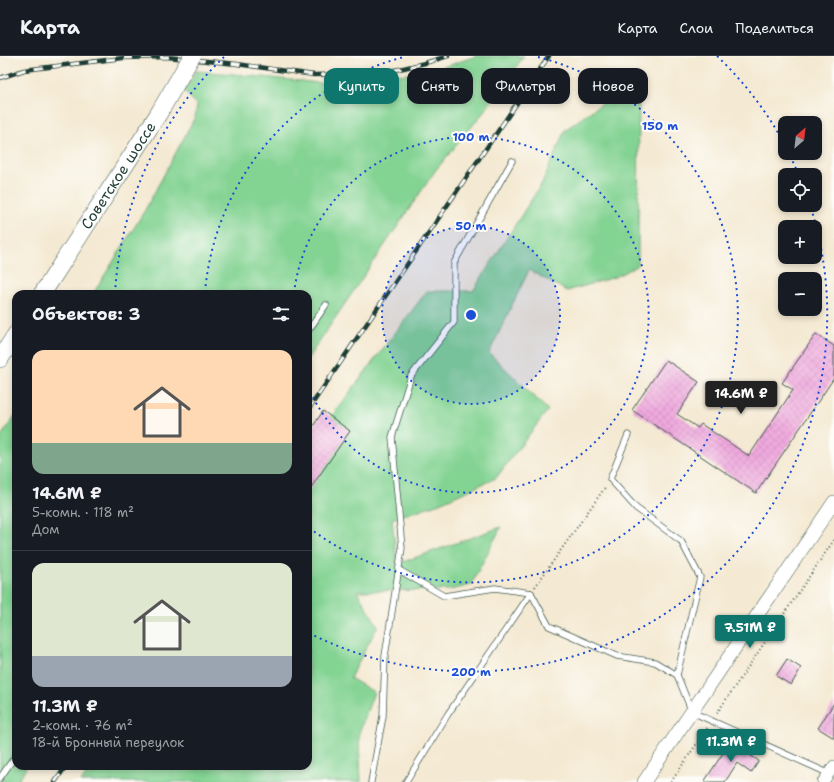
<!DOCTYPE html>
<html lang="ru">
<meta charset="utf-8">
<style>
body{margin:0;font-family:"Shantell Sans",sans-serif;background:#20242c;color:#f1f3f6;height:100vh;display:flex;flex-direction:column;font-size:15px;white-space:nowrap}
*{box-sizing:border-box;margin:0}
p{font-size:13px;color:#9ea1a6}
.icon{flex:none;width:22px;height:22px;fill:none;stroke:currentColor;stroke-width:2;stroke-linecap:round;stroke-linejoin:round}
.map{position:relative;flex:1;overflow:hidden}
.panel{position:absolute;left:12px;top:234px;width:300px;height:480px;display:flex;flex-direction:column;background:#171b24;border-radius:12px;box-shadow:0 2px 6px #0003}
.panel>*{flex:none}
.top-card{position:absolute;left:324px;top:12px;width:380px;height:36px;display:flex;gap:8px}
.needle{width:26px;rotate:28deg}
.controls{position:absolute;left:778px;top:60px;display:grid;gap:8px}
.controls a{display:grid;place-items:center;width:44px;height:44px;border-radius:8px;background:#171b24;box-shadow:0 2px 6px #0003;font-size:20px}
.price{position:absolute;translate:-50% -34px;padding:0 9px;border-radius:4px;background:#0f766e;color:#fff;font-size:13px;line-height:26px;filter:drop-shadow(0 1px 2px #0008)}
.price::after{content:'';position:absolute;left:50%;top:24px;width:12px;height:9px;margin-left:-6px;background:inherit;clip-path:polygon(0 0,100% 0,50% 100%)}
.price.selected{background:#222;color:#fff}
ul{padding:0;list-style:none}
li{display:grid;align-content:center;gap:8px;height:212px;padding:0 20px}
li+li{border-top:1px solid #363941}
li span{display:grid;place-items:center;height:124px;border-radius:12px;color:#555}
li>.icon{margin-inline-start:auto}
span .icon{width:72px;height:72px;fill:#fffc;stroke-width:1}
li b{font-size:17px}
h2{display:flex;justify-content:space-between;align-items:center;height:48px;padding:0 20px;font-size:17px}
.chip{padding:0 14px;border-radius:12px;background:#171b24;box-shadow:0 2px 6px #0003;font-size:14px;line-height:36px}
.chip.selected{background:#0f766e;color:#fff}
header{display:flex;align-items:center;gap:24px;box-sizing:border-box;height:56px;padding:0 20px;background:#171b24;border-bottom:1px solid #363941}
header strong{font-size:19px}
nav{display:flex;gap:22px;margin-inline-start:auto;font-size:14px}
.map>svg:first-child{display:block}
.grass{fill:#83d393;stroke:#518864}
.building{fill:url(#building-cross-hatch)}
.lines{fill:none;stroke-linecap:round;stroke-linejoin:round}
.service-casing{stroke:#3f574c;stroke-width:7}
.minor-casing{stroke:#3f574c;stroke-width:12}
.tertiary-casing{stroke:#3f574c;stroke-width:14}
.primary-casing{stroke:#3f574c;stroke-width:18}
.path{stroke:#3f574c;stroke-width:2;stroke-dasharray:1 3;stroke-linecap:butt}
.service{stroke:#fff;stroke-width:5.5}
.minor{stroke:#fff;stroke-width:11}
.tertiary{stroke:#fff;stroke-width:13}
.primary{stroke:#fff;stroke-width:17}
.rail-casing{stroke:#1f3d34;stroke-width:4.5}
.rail{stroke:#fdfcf7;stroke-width:3;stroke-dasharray:9;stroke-linecap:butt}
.primary-bridge-casing{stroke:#3f574c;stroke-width:18;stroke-linecap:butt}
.primary-bridge{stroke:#fff;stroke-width:17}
.ring{fill:none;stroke:#1d4ed8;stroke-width:2;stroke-dasharray:2 4}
.labels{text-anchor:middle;stroke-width:4;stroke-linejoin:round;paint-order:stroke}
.street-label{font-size:15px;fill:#1f3d34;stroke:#fdfcf7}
.centre{fill:#1d4ed8;stroke:#fdfcf7;stroke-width:2}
.ring-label{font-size:12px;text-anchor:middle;font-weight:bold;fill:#1d4ed8;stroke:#fdfcf7;stroke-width:4;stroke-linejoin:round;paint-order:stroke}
</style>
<header>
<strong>Карта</strong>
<nav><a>Карта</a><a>Слои</a><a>Поделиться</a></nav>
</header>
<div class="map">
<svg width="834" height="726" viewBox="0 0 834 726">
<defs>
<pattern id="building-cross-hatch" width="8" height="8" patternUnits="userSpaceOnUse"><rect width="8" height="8" fill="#f0a9de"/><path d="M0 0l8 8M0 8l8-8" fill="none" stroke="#cd92bf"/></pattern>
</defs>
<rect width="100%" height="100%" fill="#fdfcf7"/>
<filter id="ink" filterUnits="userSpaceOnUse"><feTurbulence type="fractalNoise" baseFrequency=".025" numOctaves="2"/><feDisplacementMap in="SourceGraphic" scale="8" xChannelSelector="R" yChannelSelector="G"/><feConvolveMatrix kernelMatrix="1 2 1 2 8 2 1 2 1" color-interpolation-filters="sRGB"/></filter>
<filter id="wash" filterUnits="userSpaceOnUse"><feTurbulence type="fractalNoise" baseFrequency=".012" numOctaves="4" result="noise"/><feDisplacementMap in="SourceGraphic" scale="16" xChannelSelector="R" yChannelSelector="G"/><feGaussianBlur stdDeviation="0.9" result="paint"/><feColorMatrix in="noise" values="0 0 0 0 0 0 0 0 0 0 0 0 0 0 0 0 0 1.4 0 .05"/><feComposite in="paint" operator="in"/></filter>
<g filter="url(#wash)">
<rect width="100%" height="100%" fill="#f4e9d2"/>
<g class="grass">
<polygon points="476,0 524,0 483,57 435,115 308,302 308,238 93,238 145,154 195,61 197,49 184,35 196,15 233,18 320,27 416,17 441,12"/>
<polygon points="626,30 639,31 638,209 615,221 567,235 529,214 489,297 548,354 496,422 440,447 392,463 397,508 501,471 471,529 451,534 357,535 378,570 350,622 374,636 359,677 361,726 81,726 91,710 308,710 308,391 427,235 473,235 542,127 565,74"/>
<polygon points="16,358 16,710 27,710 17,726 0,726 0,382"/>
</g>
<g id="blocks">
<g class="building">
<polygon points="816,278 834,290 834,322 756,437 632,354 666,304 699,326 677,358 698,372 701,368 749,400 793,334 782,327"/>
<polygon points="323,355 350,375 308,436 308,378"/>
<polygon points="787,603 801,612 791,629 776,620"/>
<polygon points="834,647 834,682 818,672"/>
<polygon points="724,685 739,695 741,693 759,705 751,717 737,707 725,726 704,726 723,697 718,694"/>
</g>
</g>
</g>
<g filter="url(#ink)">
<use href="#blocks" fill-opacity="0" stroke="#3f574c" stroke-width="1"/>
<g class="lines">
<g class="service-casing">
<g id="service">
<polyline points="308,275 326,249"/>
<polyline points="628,379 610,423 636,452 681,485 700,521 677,619 692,656 830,718"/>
<polyline points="399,514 444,540 495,532 531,537 549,570 617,600 655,606 677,619"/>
<polyline points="0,722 16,699"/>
<polyline points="371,726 383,660 385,600 402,492 392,381 411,320 454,266 454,207 512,105"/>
<polyline points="406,726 448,658 531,537"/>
</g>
</g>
<g class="minor-casing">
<polyline id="minor" points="823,726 834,710"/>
</g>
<g class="tertiary-casing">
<polyline id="tertiary" points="644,726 834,446"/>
</g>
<g class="primary-casing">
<g id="primary">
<path id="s1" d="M42,238L159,57"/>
<polyline points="0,303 16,278"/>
</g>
</g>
<g class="path">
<polyline points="535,531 606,430"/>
<polyline points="717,657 834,484"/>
<polyline points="671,726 708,671"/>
</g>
<use href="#service" class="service"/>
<use href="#minor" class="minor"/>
<use href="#tertiary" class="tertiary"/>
<use href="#primary" class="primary"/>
<g class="rail-casing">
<g id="rail">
<polyline points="0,22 24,14 123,2 167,1 237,8 314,19 352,18 391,15 425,7 448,0"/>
<polyline points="308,354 549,0"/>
<polyline points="55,726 66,710"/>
</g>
</g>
<use href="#rail" class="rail"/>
<g class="primary-bridge-casing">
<polyline id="primary-bridge" points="159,57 192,0"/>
</g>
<use href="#primary-bridge" class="primary-bridge"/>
</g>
</g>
<circle cx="471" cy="259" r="89" fill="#1d4ed8" fill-opacity=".12"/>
<g class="ring">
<circle cx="471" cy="259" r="89"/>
<path d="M294 237A178 178 0 1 1 308 331"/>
<path d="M205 236A267 267 0 0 1 404 1M538 1A267 267 0 1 1 308 471"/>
<path d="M115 237A357 357 0 0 1 225 0M717 0A357 357 0 0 1 785 89M790 100A357 357 0 0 1 798 117M811 152A357 357 0 0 1 309 577"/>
</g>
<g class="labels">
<g class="street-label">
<text dy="5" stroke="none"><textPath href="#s1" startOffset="141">Советское шоссе</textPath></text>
</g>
</g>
<circle cx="471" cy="259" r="6" class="centre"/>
<g class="ring-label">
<text x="660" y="74">150 m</text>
<text x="471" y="85">100 m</text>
<text x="471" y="174">50 m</text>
<text x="471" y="620">200 m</text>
</g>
</svg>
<div class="controls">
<a><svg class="needle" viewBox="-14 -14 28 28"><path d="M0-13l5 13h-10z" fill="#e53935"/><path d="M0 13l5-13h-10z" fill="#9ea1a6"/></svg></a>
<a><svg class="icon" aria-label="locate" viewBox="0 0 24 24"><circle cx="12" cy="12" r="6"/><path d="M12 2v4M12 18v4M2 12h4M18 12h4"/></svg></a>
<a>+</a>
<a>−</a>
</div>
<b class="price selected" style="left:741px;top:359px">14.6M ₽</b>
<b class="price" style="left:750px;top:593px">7.51M ₽</b>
<b class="price" style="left:731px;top:707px">11.3M ₽</b>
<div class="top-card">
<a class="chip selected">Купить</a>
<a class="chip">Снять</a>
<a class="chip">Фильтры</a>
<a class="chip">Новое</a>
</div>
<section class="panel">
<h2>Объектов: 3<svg class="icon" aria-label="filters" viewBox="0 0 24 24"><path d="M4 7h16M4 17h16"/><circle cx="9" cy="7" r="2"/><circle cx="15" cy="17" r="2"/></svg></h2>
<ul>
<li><span style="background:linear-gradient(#ffd9b3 75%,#7fa58c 0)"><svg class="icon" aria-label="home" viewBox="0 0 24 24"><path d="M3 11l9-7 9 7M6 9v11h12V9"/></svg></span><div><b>14.6M ₽</b><p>5-комн. · 118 m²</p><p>Дом</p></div></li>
<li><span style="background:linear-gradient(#dfe7d0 75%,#9aa5b1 0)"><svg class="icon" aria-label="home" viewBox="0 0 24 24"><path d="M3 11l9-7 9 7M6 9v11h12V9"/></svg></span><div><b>11.3M ₽</b><p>2-комн. · 76 m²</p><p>18-й Бронный переулок</p></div></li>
</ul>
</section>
</div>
